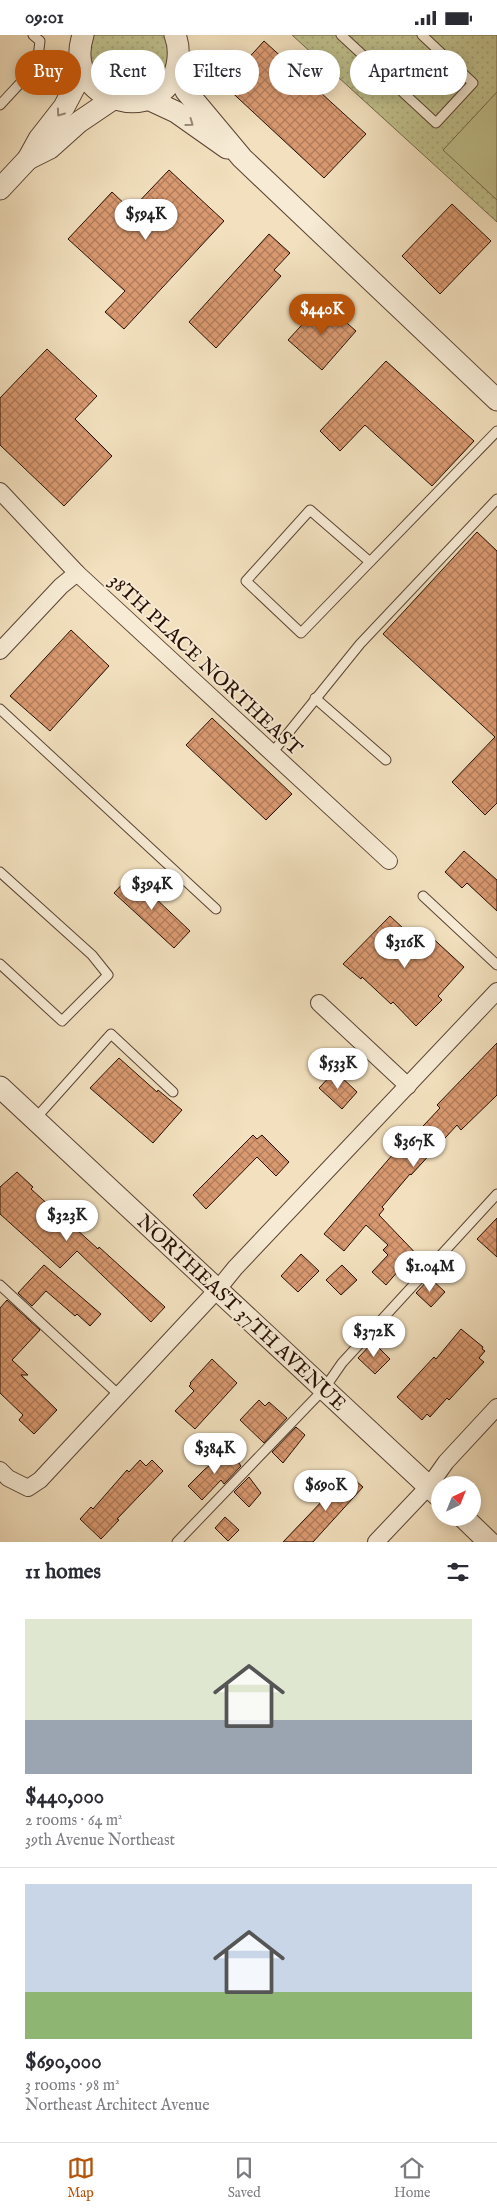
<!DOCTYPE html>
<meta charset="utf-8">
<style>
body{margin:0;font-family:"IM FELL English",serif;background:#f7f7f7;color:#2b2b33;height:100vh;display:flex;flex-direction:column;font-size:19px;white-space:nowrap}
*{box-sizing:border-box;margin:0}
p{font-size:16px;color:#7c7c81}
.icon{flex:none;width:28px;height:28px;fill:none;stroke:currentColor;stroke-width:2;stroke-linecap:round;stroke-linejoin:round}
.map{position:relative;height:1507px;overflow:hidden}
.drawer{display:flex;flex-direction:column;background:#fff;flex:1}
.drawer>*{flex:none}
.top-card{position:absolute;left:15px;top:15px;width:468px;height:45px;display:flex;gap:10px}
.needle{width:32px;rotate:43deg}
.tools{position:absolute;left:431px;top:1441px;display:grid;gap:10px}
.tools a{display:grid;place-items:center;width:50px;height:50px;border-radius:50%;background:#fff;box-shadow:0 2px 12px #0003;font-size:25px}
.price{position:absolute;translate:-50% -42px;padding:0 11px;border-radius:18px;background:#fff;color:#222;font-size:16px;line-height:32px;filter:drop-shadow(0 1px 2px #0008)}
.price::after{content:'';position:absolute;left:50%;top:30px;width:15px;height:11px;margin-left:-8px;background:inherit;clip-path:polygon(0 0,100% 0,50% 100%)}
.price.selected{background:#b45309;color:#fff}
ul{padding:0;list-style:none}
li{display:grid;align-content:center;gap:10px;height:265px;padding:0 25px}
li+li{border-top:1px solid #e1e1e2}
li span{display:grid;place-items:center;height:155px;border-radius:0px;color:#555}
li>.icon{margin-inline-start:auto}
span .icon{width:90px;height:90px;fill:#fffc;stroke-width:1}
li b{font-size:21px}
h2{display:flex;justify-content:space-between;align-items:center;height:60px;padding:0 25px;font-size:21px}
.tag{padding:0 18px;border-radius:22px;background:#fff;box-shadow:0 2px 12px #0003;font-size:18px;line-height:45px}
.tag.selected{background:#b45309;color:#fff}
.status{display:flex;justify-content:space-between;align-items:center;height:35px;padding:0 25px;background:#fff;direction:ltr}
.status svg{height:14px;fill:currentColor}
.tabs{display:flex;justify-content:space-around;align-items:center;height:70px;border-top:1px solid #e1e1e2;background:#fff;font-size:14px;color:#7c7c81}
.tabs a{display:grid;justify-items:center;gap:2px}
.tabs .selected{color:#b45309}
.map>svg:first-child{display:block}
.grass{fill:url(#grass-dots);stroke:#74684a}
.pitch{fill:#c0c18d;stroke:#74684a}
.building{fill:url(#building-cross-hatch);stroke:#281006}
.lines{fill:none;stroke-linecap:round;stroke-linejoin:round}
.service-casing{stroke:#5a4434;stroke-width:11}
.minor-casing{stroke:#5a4434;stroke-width:18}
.tertiary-casing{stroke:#5a4434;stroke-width:23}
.service{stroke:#f7ebd5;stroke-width:9}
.minor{stroke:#f7ebd5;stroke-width:16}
.tertiary{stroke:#f7ebd5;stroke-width:21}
.oneway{stroke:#9a8878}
.labels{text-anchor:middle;stroke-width:4;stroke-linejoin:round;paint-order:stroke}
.street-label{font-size:20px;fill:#281006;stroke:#f7ebd5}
</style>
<div class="status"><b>09:01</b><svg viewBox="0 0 49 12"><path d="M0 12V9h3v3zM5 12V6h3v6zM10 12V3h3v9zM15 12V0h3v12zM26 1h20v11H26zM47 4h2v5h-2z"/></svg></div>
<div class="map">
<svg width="497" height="1507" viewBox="0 0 497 1507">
<defs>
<pattern id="grass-dots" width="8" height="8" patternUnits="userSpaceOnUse" patternTransform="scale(1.25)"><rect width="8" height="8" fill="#c0c18d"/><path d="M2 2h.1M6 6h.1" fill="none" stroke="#a5a578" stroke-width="1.8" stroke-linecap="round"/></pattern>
<pattern id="building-cross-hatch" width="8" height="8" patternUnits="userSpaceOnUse" patternTransform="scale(1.25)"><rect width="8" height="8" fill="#da9a71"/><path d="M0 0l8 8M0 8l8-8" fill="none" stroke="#b17c5b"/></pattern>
</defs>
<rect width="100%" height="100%" fill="#f2e0be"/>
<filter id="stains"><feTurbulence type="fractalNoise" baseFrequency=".004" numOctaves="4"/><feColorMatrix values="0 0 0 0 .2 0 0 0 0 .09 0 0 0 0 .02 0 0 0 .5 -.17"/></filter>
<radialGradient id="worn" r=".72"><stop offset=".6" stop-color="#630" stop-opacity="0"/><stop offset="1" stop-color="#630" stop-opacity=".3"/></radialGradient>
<g class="grass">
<path d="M94,0H166L171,25L159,48L136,60L100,48C92,30 86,19 94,0Z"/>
<polygon points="292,0 497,0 497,187"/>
</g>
<polygon class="pitch" points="497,57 497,165 443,115"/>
<g class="building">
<polygon points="264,6 366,99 324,143 224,50"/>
<polygon points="169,135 224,186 124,294 105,277 125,256 68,204 112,157 131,175"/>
<polygon points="452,169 491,206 440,259 402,221"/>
<polygon points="269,199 290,218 274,235 281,241 216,313 189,287"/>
<polygon points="323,267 356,296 322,335 288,305"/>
<polygon points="47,314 97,361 75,384 112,421 64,471 0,410 0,363"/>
<polygon points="386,326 474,406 432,451 365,390 340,416 320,396"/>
<polygon points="477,497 497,516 497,768 485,780 452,747 495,702 383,599"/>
<polygon points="71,595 109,631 50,696 10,661"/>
<polygon points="212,683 292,759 266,785 186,710"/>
<polygon points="464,816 497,845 497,876 467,848 462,853 445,837"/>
<polygon points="131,840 190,896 174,913 114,858"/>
<polygon points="390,881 418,907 427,898 464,932 438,961 442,965 416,991 393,967 391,969 362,942 361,944 343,929"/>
<polygon points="497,1008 497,1060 461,1095 457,1090 411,1140 410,1139 382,1172 384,1174 379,1180 425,1228 417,1237 406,1227 386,1250 372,1237 388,1220 383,1215 388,1210 366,1190 344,1216 324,1199 407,1103 409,1106 440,1073 437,1070"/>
<polygon points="119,1023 157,1057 158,1055 182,1075 153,1108 90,1053"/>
<polygon points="335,1036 357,1057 342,1074 319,1053"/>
<polygon points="253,1100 257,1104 262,1100 289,1127 276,1141 257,1122 206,1174 193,1160"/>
<polygon points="17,1137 33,1152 31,1154 52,1173 49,1176 71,1197 75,1193 98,1214 99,1212 165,1272 151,1287 77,1216 60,1233 0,1179 0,1152"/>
<polygon points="497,1183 497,1222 477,1204"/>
<polygon points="301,1219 319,1236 298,1257 281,1241"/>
<polygon points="44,1230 101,1279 90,1291 77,1279 75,1281 46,1256 32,1271 18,1258"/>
<polygon points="342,1230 357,1245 341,1260 326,1245"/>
<polygon points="430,1243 445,1257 431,1272 416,1258"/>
<polygon points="7,1265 40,1295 12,1325 28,1340 21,1340 57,1375 34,1399 19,1385 23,1380 0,1358 0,1273"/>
<polygon points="461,1294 483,1312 482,1314 485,1316 479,1323 484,1327 449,1365 447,1363 430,1382 427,1379 422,1385 397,1362 434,1322 436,1324"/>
<polygon points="373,1307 390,1324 375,1339 358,1323"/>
<polygon points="212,1324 237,1348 195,1394 175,1376 194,1356 189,1351 191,1349 190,1348"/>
<polygon points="259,1365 265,1371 269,1367 287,1383 264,1408 240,1385"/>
<polygon points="296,1392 305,1400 283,1428 272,1417"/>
<polygon points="230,1415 241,1431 224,1449 221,1445 202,1465 188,1451 205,1434"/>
<polygon points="140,1425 146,1431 152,1425 163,1436 117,1484 119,1485 101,1504 80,1484 91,1472 93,1474 127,1435 129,1437"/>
<polygon points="348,1439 363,1452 313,1507 283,1507"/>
<polygon points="249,1442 261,1458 249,1472 234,1457"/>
<polygon points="225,1482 239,1495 228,1506 215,1493"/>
</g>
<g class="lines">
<g class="service-casing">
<g id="service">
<polyline points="341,0 436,88 473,48 422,0"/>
<polyline points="0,70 37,30 40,6 33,0"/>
<polyline points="370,527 310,475 246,546 301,598 497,396"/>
<polyline points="315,663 386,725"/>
<polyline points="0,674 216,874"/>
<polyline points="272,718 360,609 497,464"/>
<polyline points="0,837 92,920 108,940 62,986 0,929"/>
<polyline points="423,861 497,930"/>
<polyline points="35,1084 111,999 173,1057"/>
<polyline points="0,1250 119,1360"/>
<polyline points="177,1507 324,1354 342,1328 497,1159"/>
</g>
</g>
<g class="minor-casing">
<g id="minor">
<polyline points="0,456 77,538 389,826"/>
<polyline points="0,616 61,551 77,538"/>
<polyline points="319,968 408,1051"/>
<polyline points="0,1435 8,1443 28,1453 40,1445 218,1254 235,1233 497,956"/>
<polyline points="376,1507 429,1451 446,1427 497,1372"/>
</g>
</g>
<g class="tertiary-casing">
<g id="tertiary">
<path d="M83,0C61,68 164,94 177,30C179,20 179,10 175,0"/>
<polyline points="176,36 186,56 242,123 497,365"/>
<polyline points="148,64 176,77 227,113"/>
<polyline points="28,124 50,113 79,87 113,64"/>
<polyline points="0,154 28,124 39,104 64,72 83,36"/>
<polyline points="0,1052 440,1462"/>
<polyline points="463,1482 489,1507"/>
</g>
</g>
<use href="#service" class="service"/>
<use href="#minor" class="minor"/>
<use href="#tertiary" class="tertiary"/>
</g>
<defs><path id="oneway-chevron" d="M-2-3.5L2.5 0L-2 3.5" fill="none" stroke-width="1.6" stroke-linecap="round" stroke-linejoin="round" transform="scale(1.25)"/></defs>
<g class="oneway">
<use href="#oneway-chevron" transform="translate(60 78) rotate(126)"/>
<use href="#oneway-chevron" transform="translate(190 88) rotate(36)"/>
</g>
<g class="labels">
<g class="street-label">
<text transform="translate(206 629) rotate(43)" y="7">38TH PLACE NORTHEAST</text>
<text transform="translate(242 1277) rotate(43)" y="7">NORTHEAST 37TH AVENUE</text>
</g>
</g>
<rect width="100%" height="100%" filter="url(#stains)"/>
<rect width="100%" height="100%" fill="url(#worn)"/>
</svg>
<div class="tools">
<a><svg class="needle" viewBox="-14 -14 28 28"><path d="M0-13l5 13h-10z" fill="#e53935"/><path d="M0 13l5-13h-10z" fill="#7c7c81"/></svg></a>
</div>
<b class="price" style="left:146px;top:206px">$594K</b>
<b class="price selected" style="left:322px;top:301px">$440K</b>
<b class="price" style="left:152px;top:876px">$394K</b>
<b class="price" style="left:405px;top:934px">$316K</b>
<b class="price" style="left:338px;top:1055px">$533K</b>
<b class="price" style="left:414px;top:1133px">$367K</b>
<b class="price" style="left:67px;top:1207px">$323K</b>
<b class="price" style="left:430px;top:1258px">$1.04M</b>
<b class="price" style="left:374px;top:1323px">$372K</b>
<b class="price" style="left:215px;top:1440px">$384K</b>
<b class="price" style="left:326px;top:1477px">$690K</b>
<div class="top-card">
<a class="tag selected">Buy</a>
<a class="tag">Rent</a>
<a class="tag">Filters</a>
<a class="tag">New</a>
<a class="tag">Apartment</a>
</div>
</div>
<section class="drawer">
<h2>11 homes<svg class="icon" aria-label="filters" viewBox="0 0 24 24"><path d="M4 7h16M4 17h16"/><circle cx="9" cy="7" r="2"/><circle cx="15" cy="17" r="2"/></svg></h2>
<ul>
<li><span style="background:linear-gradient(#dfe7d0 65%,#9aa5b1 0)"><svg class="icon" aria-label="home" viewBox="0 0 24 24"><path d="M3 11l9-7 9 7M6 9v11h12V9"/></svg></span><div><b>$440,000</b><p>2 rooms · 64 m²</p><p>39th Avenue Northeast</p></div></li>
<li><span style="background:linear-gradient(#c9d6e8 70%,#8fb573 0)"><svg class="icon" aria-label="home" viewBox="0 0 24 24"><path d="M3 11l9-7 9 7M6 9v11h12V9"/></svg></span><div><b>$690,000</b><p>3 rooms · 98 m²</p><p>Northeast Architect Avenue</p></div></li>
</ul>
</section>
<nav class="tabs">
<a class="selected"><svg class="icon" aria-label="map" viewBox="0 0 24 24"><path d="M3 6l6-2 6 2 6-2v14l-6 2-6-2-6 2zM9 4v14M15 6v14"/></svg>Map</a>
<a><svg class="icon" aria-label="saved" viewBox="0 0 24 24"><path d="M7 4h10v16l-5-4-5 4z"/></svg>Saved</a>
<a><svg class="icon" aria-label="home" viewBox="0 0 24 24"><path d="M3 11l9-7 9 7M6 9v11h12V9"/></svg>Home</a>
</nav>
